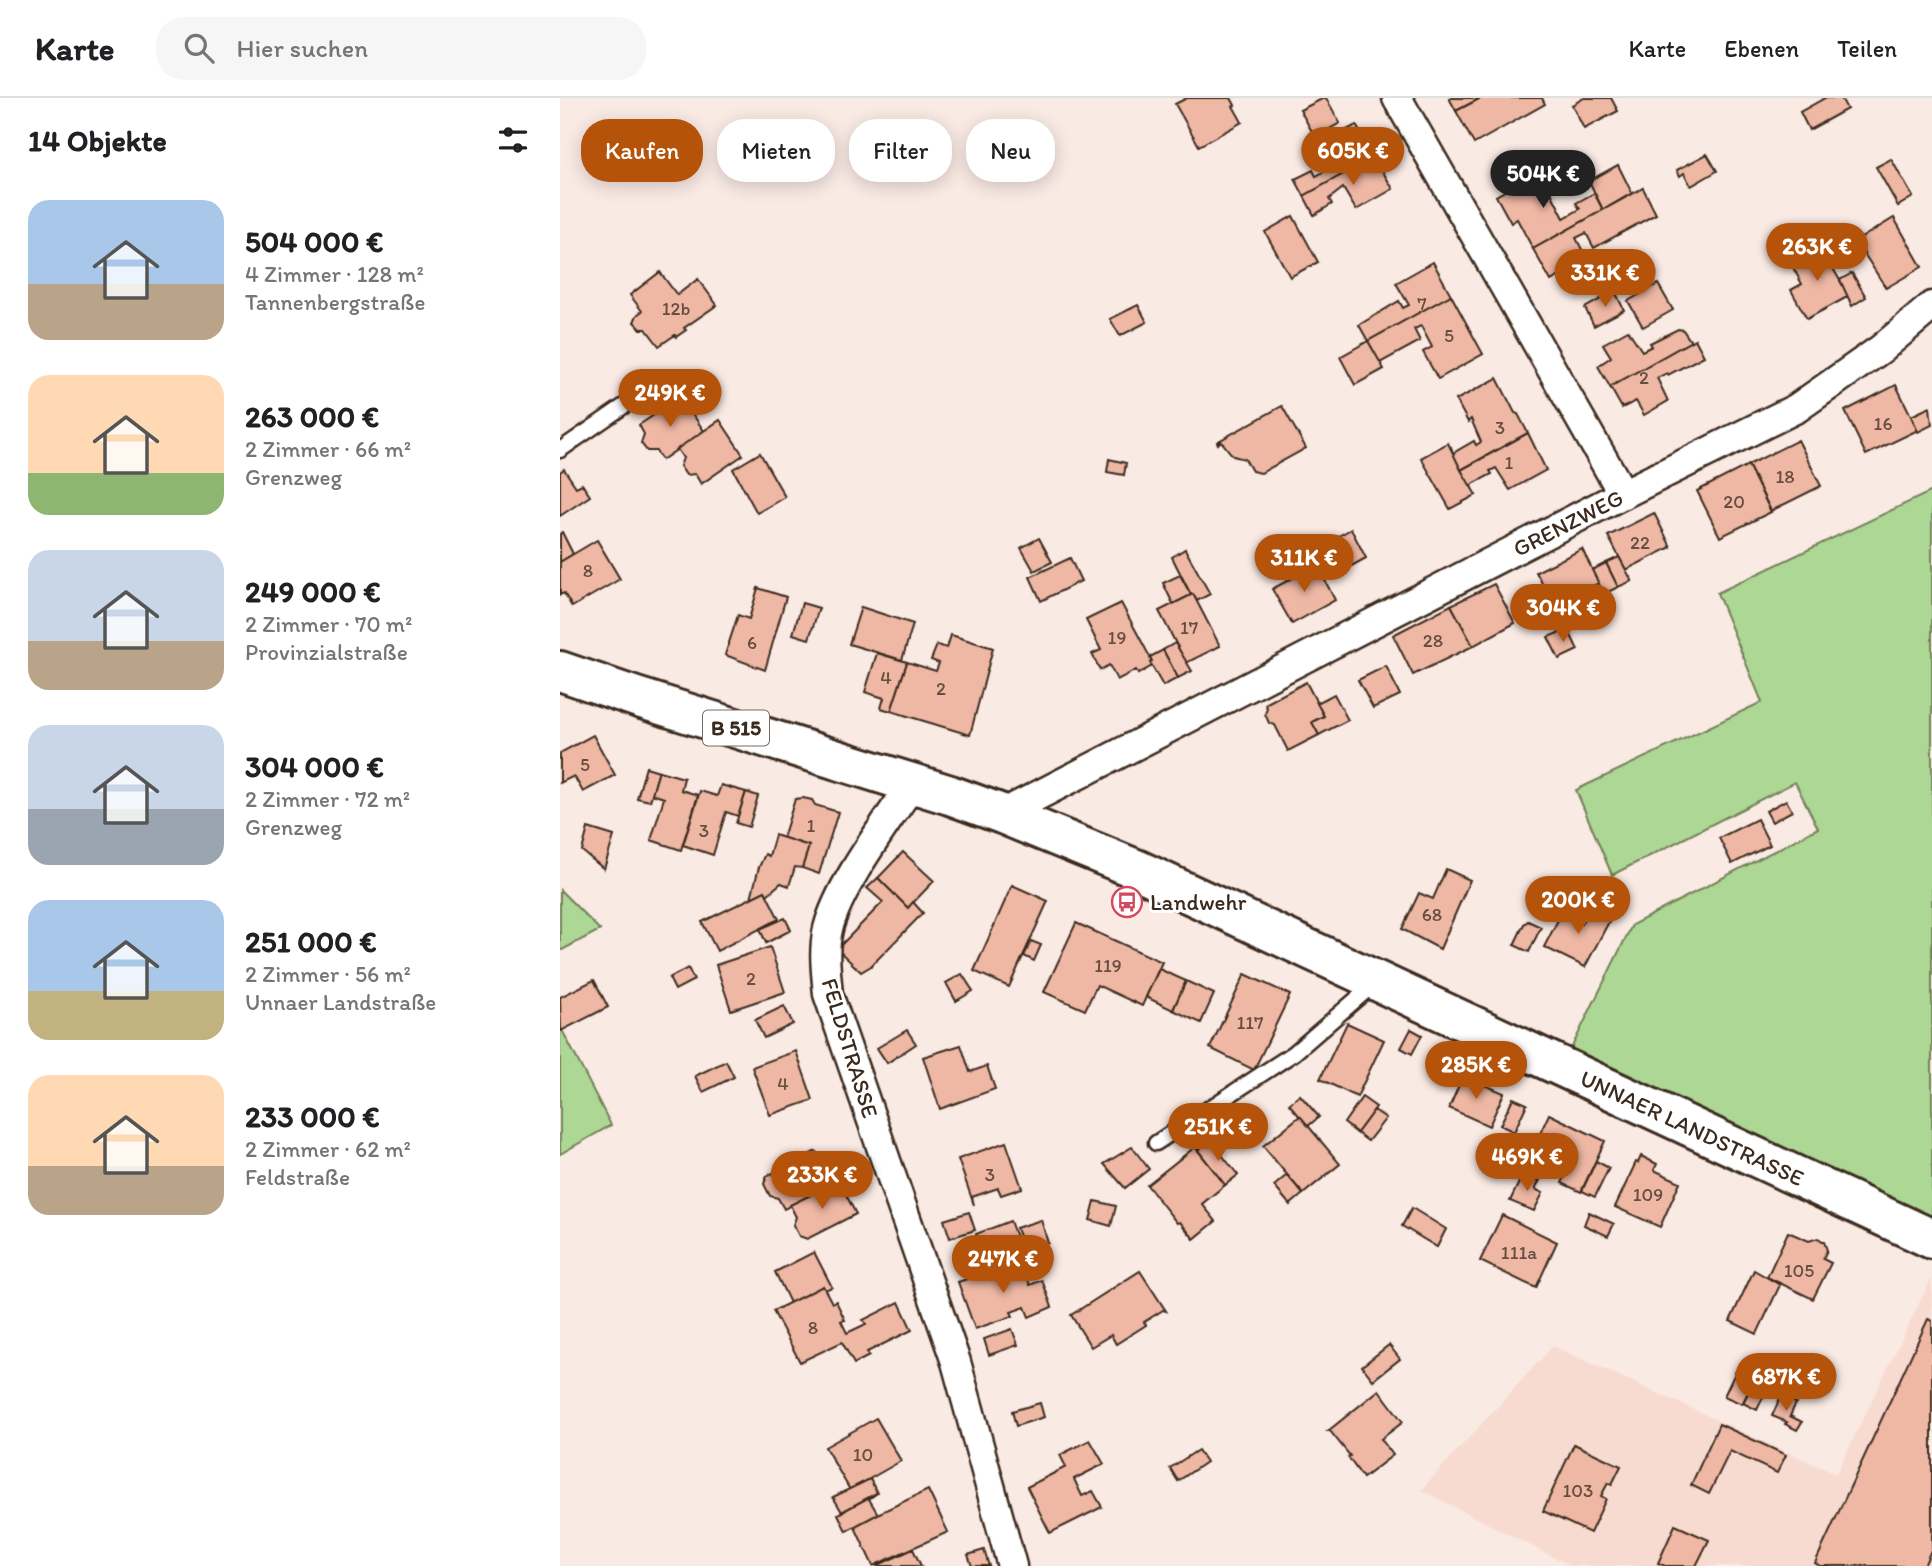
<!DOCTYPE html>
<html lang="de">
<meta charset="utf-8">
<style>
body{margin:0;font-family:Itim,sans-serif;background:#f6f6f6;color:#202124;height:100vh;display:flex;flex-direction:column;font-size:26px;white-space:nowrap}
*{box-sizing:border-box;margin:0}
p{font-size:23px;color:#757577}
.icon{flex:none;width:38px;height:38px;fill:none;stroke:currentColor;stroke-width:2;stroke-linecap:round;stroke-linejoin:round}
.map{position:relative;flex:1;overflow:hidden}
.side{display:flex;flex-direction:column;background:#fff;width:560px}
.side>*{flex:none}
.hud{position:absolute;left:21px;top:21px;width:665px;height:63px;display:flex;gap:14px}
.price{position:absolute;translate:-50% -60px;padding:0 16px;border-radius:24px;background:#b45309;color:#fff;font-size:23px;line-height:46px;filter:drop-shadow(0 2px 4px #0008)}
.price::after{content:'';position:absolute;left:50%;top:42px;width:21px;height:16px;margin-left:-10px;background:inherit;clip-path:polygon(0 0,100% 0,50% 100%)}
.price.on{background:#222;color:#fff}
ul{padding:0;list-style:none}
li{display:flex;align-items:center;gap:21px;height:175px;padding:0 28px}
li span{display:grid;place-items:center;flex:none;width:196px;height:140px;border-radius:21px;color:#555}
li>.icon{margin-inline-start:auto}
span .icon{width:84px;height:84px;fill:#fffc;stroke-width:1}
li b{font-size:30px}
h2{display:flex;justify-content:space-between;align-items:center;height:84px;padding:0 28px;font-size:30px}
.chip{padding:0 24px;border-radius:28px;background:#fff;box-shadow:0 4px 18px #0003;font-size:24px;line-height:63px}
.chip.on{background:#b45309;color:#fff}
header{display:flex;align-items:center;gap:42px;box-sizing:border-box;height:98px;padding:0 35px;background:#fff;border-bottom:2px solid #e0e0e0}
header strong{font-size:33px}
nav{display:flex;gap:38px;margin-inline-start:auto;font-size:24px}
.search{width:490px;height:63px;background:#f6f6f6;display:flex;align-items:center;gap:18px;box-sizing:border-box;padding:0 24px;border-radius:28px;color:#757577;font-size:26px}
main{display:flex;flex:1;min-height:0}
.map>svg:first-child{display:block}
.built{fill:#f7dbd1}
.green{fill:#add795;stroke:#74805a;stroke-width:2}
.building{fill:#efb8a5;stroke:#3b2a1e;stroke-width:2}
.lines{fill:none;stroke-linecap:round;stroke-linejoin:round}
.lane-casing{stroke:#3b2a1e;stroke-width:19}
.street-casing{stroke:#3b2a1e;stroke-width:33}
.primary-casing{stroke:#3b2a1e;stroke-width:44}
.lane{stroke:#fff;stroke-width:14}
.street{stroke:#fff;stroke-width:28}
.primary{stroke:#fff;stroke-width:38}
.labels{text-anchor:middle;stroke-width:6;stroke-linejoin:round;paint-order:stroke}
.number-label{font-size:19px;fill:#684e40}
.shield{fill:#fff;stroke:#766a62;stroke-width:2}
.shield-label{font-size:21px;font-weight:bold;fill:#3b2a1e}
.street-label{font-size:23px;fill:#3b2a1e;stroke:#fff}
.poi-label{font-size:23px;fill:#3b2a1e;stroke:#fff;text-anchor:start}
</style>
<header>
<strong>Karte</strong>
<div class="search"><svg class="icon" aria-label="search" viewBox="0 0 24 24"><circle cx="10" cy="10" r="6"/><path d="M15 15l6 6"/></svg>Hier suchen</div>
<nav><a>Karte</a><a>Ebenen</a><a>Teilen</a></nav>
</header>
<main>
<section class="side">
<h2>14 Objekte<svg class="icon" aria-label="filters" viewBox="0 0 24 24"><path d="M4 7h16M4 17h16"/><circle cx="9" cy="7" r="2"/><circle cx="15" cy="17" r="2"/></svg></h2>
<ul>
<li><span style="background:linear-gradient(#a9c7e8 60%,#b9a48a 0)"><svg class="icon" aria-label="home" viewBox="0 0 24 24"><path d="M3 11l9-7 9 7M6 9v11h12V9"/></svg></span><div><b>504 000 €</b><p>4 Zimmer · 128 m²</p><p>Tannenbergstraße</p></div></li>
<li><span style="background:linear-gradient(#ffd9b3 70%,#8fb573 0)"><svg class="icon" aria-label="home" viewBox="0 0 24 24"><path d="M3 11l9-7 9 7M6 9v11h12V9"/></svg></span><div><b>263 000 €</b><p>2 Zimmer · 66 m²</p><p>Grenzweg</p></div></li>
<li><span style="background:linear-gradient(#c9d6e8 65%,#b9a48a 0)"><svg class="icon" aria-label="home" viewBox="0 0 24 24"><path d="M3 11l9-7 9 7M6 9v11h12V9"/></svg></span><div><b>249 000 €</b><p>2 Zimmer · 70 m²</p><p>Provinzialstraße</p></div></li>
<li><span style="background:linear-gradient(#c9d6e8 60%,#9aa5b1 0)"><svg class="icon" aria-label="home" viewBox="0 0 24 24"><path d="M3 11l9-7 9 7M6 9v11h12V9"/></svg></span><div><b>304 000 €</b><p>2 Zimmer · 72 m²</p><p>Grenzweg</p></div></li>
<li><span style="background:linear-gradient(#a9c7e8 65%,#c2b280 0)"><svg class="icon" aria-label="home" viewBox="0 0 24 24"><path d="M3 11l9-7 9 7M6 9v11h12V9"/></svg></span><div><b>251 000 €</b><p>2 Zimmer · 56 m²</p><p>Unnaer Landstraße</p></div></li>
<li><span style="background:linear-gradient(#ffd9b3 65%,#b9a48a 0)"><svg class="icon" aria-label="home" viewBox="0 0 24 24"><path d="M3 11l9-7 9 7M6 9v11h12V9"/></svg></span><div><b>233 000 €</b><p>2 Zimmer · 62 m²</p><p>Feldstraße</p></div></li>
</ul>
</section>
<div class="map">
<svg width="1372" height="1468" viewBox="0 0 1372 1468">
<rect width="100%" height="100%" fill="#faeae4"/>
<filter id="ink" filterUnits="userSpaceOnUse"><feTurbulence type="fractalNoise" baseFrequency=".0143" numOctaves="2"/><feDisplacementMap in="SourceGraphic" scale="14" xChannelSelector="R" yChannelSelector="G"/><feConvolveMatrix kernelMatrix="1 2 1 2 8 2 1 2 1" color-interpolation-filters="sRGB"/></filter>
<g filter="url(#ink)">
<polygon class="built" points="1372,1179 1372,1468 1011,1468 861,1392 993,1248 1276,1376"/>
<g class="green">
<polygon points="1372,393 1372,1141 1002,969 1072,827 1258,730 1235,684 1052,777 1016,692 1202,604 1157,495"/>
<polygon points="0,792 40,832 0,853"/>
<polygon points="0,928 51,1027 0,1056"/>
</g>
<g class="building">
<polygon points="627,0 671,0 675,7 673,8 682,24 639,48 615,6"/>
<polygon points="764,0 766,0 780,25 755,39 740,12"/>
<polygon points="889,0 921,0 896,13"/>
<polygon points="921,0 982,0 985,6 914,46 896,13"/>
<polygon points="1024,0 1051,0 1058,13 1024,31 1012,7"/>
<polygon points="1265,0 1281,0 1287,11 1249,32 1240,14"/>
<polygon points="796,27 814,59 744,98 735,81 753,72 756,78 772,69 759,47"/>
<polygon points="1147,56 1157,73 1131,88 1124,75 1120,78 1117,72"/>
<polygon points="814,59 833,91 796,112 783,90 769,101 772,106 754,117 744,98"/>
<polygon points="1331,61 1353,99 1338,108 1316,69"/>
<polygon points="1058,67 1072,95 1043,112 1029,83"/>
<polygon points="980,73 1004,120 1020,111 1016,105 1034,95 1043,112 973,151 957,121 951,125 936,98"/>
<polygon points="1083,90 1096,116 1034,150 1026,135 1016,140 1028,163 991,183 973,151"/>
<polygon points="733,118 758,164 730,179 705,134"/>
<polygon points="1334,120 1362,169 1326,190 1296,143"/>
<polygon points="1260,148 1289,198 1247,221 1231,192 1242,186 1230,164"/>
<polygon points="873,164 891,197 808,243 799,227 839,203 843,210 849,207 836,185"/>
<polygon points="100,174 117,197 138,181 157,207 124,230 126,232 116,239 115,237 99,248 86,231 81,231 74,224 77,217 82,213 70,197"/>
<polygon points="1292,175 1306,199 1292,208 1280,182"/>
<polygon points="1098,186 1113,212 1083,229 1068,203"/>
<polygon points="1055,193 1064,212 1034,228 1025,210"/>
<polygon points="891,197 923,256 878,281 863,254 872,249 861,228 854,231 860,243 820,265 808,243"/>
<polygon points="578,207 587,224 560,238 550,221"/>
<polygon points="1118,231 1123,232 1131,244 1050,289 1038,268 1051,259 1043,246 1068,232 1082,253 1092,248 1090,245"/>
<polygon points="1135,241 1144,258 1108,277 1107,275 1097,280 1108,303 1084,317 1076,303 1062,310 1050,289"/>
<polygon points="808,243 824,271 795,287 780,259"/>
<polygon points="937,280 955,315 958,316 968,335 901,372 889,350 891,349 893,355 914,343 916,347 921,344 911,321 908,324 896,302"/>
<polygon points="1336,287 1358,332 1306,357 1285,313"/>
<polygon points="121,299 144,333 102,362 96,353 87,353 81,345 84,336 79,327"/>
<polygon points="722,308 746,350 701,375 692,373 685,361 673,358 661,343 658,346 657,344"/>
<polygon points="1370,309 1372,327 1358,334 1351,318"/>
<polygon points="160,322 183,357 141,386 135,376 126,377 120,368 123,360 117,351"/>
<polygon points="968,335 986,372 950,392 936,370 930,373 932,376 911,387 913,394 901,372"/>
<polygon points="1238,342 1261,388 1211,413 1188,367"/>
<polygon points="888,345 901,372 916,397 890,411 861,360"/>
<polygon points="200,355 225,399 197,415 173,371"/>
<polygon points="549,361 566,365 564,377 547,374"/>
<polygon points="1188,367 1211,414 1160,439 1137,393"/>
<polygon points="4,371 16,389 22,386 30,398 0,418 0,374"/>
<polygon points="1094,415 1111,449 1066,472 1048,438"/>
<polygon points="791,431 806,460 777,476 774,472 762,478 757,467 764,464 755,451"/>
<polygon points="2,434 13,456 0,464 0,436"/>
<polygon points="479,440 492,464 474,473 461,450"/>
<polygon points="37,442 60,481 12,509 4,495 0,497 0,464"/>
<polygon points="625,451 650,496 637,503 633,496 631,497 612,459"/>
<polygon points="1022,451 1039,485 994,508 976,474"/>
<polygon points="1059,459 1072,483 1058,489 1046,465"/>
<polygon points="510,460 521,483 481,503 470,479"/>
<polygon points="1046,465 1058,489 1044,496 1032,472"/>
<polygon points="757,467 775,502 732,526 712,491"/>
<polygon points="620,477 631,497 613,506 603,485"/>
<polygon points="934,486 955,525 913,548 891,507"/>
<polygon points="198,490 226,499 205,572 165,557 178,517 189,521"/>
<polygon points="633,496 660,548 626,565 599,513"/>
<polygon points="242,505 259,510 249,541 233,536"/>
<polygon points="561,505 590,559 592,568 578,576 576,572 557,582 549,567 540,572 532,556 541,552 526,522"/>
<polygon points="891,507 913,548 853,577 833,537"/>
<polygon points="301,509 353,526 342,562 289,546"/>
<polygon points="1008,531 1018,552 999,561 988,539"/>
<polygon points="391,537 433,550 410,637 331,613 347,564 376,573 379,565 371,562 377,547 387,550"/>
<polygon points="615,545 632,573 618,580 603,552"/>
<polygon points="603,552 618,580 603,588 590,565 592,563 590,559"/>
<polygon points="317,555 347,564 331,613 321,610 324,600 305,594"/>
<polygon points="826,568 840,597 813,610 798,582"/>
<polygon points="746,584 764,618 752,624 759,637 728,653 715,627 709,625 705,616 707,610 705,606"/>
<polygon points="774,596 788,622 759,637 752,624 764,618 757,605"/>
<polygon points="33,637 55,677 23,694 14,678 0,685 0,655"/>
<polygon points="86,669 99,673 90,703 77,700"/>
<polygon points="99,673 124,680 121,692 138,697 121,752 91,742 104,700 92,696"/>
<polygon points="161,687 186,694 178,718 166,714 153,757 123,747 140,693 157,698"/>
<polygon points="186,694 198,698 189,729 176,725"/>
<polygon points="243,700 252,702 255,707 278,714 259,776 242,770 249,748 223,740 235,701"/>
<polygon points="1226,702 1232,713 1212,724 1206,713"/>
<polygon points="1197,721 1210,747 1172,766 1159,740"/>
<polygon points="28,730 54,738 44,771 22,753"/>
<polygon points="215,737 249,748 242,770 235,769 229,788 221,785 207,797 205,793 191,800 199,769 205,756 209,758"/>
<polygon points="343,754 374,783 348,810 318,780"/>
<polygon points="886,771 910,782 880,851 842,831 859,795 873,801"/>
<polygon points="318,780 348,810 353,804 363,815 311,868 301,874 277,851 323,804 307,790"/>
<polygon points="452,787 488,803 449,889 414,873"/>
<polygon points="205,793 219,821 157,853 142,824"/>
<polygon points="1030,808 1052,818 1025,869 984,849 1001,816 1021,826"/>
<polygon points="225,820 231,832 206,845 200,831"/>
<polygon points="968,823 981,829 969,854 954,847 964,826"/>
<polygon points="516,825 602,864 582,908 537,887 525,912 484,894"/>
<polygon points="471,843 481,847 474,863 464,858"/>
<polygon points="210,849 225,894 171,912 156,867"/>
<polygon points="128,870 134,882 115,892 109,880"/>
<polygon points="599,871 626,883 613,912 586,899"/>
<polygon points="402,876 413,893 396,903 386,885"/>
<polygon points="685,876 730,897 694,972 650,950"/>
<polygon points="34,882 48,909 1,933 0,899"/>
<polygon points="626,883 654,896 641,925 613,912"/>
<polygon points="224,908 233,926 204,940 195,922"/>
<polygon points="787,925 824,942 797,999 760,981"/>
<polygon points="851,931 862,937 852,956 841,950"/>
<polygon points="347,932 356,946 327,965 317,950"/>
<polygon points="401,947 410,974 427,968 435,991 380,1011 363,959"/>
<polygon points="236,953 253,1002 210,1017 192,969"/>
<polygon points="166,963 174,979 143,994 135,978"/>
<polygon points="903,978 944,995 929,1028 889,1010"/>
<polygon points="740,997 759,1019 748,1028 729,1006"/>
<polygon points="802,999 816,1009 797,1035 784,1025"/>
<polygon points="953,1000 967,1006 954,1034 940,1027"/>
<polygon points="687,1009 696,1023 669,1040 659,1025"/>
<polygon points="814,1012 826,1020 808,1043 797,1035"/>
<polygon points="989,1016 1045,1043 1021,1094 1002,1085 1008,1072 989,1064 979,1084 963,1076 964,1072 957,1069 965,1053 971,1055"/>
<polygon points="740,1018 780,1066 743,1096 703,1048"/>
<polygon points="650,1042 678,1077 665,1087 638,1052"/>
<polygon points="446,1044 462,1090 441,1097 438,1090 412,1099 414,1107 398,1061"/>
<polygon points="572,1049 589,1071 565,1090 544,1066"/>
<polygon points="635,1049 665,1087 642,1106 656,1123 634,1141 620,1124 617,1125 587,1087"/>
<polygon points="256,1053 272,1086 224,1111 218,1100 210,1098 204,1086 207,1078"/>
<polygon points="1081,1058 1097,1066 1094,1072 1120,1084 1100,1129 1055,1109 1076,1064 1078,1065"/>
<polygon points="1036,1063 1049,1070 1035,1099 1022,1093"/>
<polygon points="963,1076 979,1084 975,1091 983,1095 974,1113 950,1103"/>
<polygon points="727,1077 743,1096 730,1107 714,1088"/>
<polygon points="279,1083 296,1116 247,1141 239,1138 233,1127 236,1119 230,1107"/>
<polygon points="535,1103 556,1108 551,1128 530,1122"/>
<polygon points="852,1110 886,1131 877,1149 842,1128"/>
<polygon points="409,1114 415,1132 390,1140 384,1122"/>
<polygon points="1029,1114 1054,1126 1048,1138 1024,1127"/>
<polygon points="942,1117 997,1144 976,1190 920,1163"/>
<polygon points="481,1122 488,1145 464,1152 456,1130"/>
<polygon points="450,1123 462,1155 426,1167 416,1136"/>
<polygon points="1228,1134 1249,1143 1258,1140 1264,1144 1267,1152 1263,1161 1271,1165 1253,1201 1207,1179"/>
<polygon points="254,1154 272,1189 265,1192 263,1188 230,1205 215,1174"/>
<polygon points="462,1163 470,1187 482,1182 492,1209 469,1219 465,1209 451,1214 453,1218 415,1231 398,1184"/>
<polygon points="1194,1172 1220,1187 1197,1236 1170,1223"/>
<polygon points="580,1173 606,1213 603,1212 584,1224 586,1227 556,1246 551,1237 531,1249 511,1217"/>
<polygon points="263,1188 272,1205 276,1203 285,1222 281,1223 287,1235 306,1226 303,1222 339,1204 352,1232 307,1254 309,1258 294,1266 282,1244 240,1264 213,1213"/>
<polygon points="1368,1221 1372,1223 1372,1450 1364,1468 1260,1468 1255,1465"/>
<polygon points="452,1231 458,1247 429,1257 424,1241"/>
<polygon points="829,1247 840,1261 813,1282 802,1268"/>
<polygon points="1176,1273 1194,1283 1182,1306 1164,1298"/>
<polygon points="1194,1283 1208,1289 1197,1312 1183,1305"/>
<polygon points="819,1292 843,1324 821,1341 833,1357 803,1380 788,1359 790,1358 770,1333 768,1333"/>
<polygon points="1221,1298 1236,1305 1230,1318 1242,1324 1237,1332 1225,1326 1227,1324 1212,1318"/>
<polygon points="480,1305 484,1319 456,1328 452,1313"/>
<polygon points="316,1320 341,1363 290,1392 265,1349"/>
<polygon points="1159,1326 1226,1357 1217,1375 1170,1353 1149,1396 1131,1387"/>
<polygon points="530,1342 544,1366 514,1381 522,1398 533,1393 542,1409 490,1435 467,1389 506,1369 500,1357"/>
<polygon points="1014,1346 1061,1368 1052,1386 1048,1385 1041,1398 1046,1401 1030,1435 983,1413"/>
<polygon points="638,1352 646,1364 618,1383 610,1370"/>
<polygon points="310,1381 317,1395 282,1414 273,1399"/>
<polygon points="368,1392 388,1434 313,1468 294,1427"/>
<polygon points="317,1395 309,1401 318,1416 286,1433 278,1416"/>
<polygon points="1115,1427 1149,1442 1136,1468 1105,1468 1098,1465"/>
<polygon points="353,1451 361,1468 316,1468"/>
<polygon points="424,1452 429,1468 412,1468 408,1457"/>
</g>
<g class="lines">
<g class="lane-casing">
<g id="lane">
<polyline points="0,352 93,288"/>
<polyline points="596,1045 734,955 814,886"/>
</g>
</g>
<g class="street-casing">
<g id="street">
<polyline points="837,0 1063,396"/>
<path d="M352,686C326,726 279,787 268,831C263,853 266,874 268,896L396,1264L452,1468"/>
<polyline points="442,716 1063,396 1237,310 1321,251 1372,208"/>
</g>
</g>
<g class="primary-casing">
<polyline id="primary" points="0,573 79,600 390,697 442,716 576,771 1372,1141"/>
</g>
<use href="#lane" class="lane"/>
<use href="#street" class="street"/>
<use href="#primary" class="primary"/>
</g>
</g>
<defs>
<g id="bus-ring" transform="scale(1.575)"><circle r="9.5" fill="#fff" stroke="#d1495b" stroke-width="1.5"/><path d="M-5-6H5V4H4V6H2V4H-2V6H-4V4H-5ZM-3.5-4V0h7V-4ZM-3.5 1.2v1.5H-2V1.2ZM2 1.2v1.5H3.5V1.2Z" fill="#d1495b"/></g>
</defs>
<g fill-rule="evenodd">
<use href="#bus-ring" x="567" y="804"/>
</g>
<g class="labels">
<g class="number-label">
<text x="862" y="212">7</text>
<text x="116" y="217">12b</text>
<text x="889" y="244">5</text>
<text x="1084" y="286">2</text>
<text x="1323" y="332">16</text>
<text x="940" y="336">3</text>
<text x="949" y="371">1</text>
<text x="1225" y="385">18</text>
<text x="1174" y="410">20</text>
<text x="1080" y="451">22</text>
<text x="28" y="479">8</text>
<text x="629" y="536">17</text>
<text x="557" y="546">19</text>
<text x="873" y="549">28</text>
<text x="192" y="551">6</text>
<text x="326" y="586">4</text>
<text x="381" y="597">2</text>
<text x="25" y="673">5</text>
<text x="251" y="734">1</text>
<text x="144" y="739">3</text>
<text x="872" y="823">68</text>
<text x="548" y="874">119</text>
<text x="191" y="887">2</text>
<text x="690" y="931">117</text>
<text x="223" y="992">4</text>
<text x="430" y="1083">3</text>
<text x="1088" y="1103">109</text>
<text x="959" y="1161">111a</text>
<text x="1239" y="1179">105</text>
<text x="253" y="1236">8</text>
<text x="303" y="1363">10</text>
<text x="1018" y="1399">103</text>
</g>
<rect class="shield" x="143" y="612.5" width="66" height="35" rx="5"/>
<g class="shield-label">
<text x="176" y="637">B 515</text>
</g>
<g class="street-label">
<text transform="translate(1008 425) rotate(-27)" y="8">GRENZWEG</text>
<text transform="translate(290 950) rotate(73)" y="8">FELDSTRASSE</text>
<text transform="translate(1132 1030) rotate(25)" y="8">UNNAER LANDSTRASSE</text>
</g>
<g class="poi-label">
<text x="590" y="812">Landwehr</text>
</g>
</g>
</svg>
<b class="price" style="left:793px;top:89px">605K €</b>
<b class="price on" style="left:983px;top:112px">504K €</b>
<b class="price" style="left:1257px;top:185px">263K €</b>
<b class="price" style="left:1045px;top:211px">331K €</b>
<b class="price" style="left:110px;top:331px">249K €</b>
<b class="price" style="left:744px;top:496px">311K €</b>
<b class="price" style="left:1003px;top:546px">304K €</b>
<b class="price" style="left:1018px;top:838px">200K €</b>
<b class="price" style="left:916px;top:1003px">285K €</b>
<b class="price" style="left:658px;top:1065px">251K €</b>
<b class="price" style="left:967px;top:1095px">469K €</b>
<b class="price" style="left:262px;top:1113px">233K €</b>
<b class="price" style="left:443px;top:1197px">247K €</b>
<b class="price" style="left:1226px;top:1315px">687K €</b>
<div class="hud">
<a class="chip on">Kaufen</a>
<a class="chip">Mieten</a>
<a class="chip">Filter</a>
<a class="chip">Neu</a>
</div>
</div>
</main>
